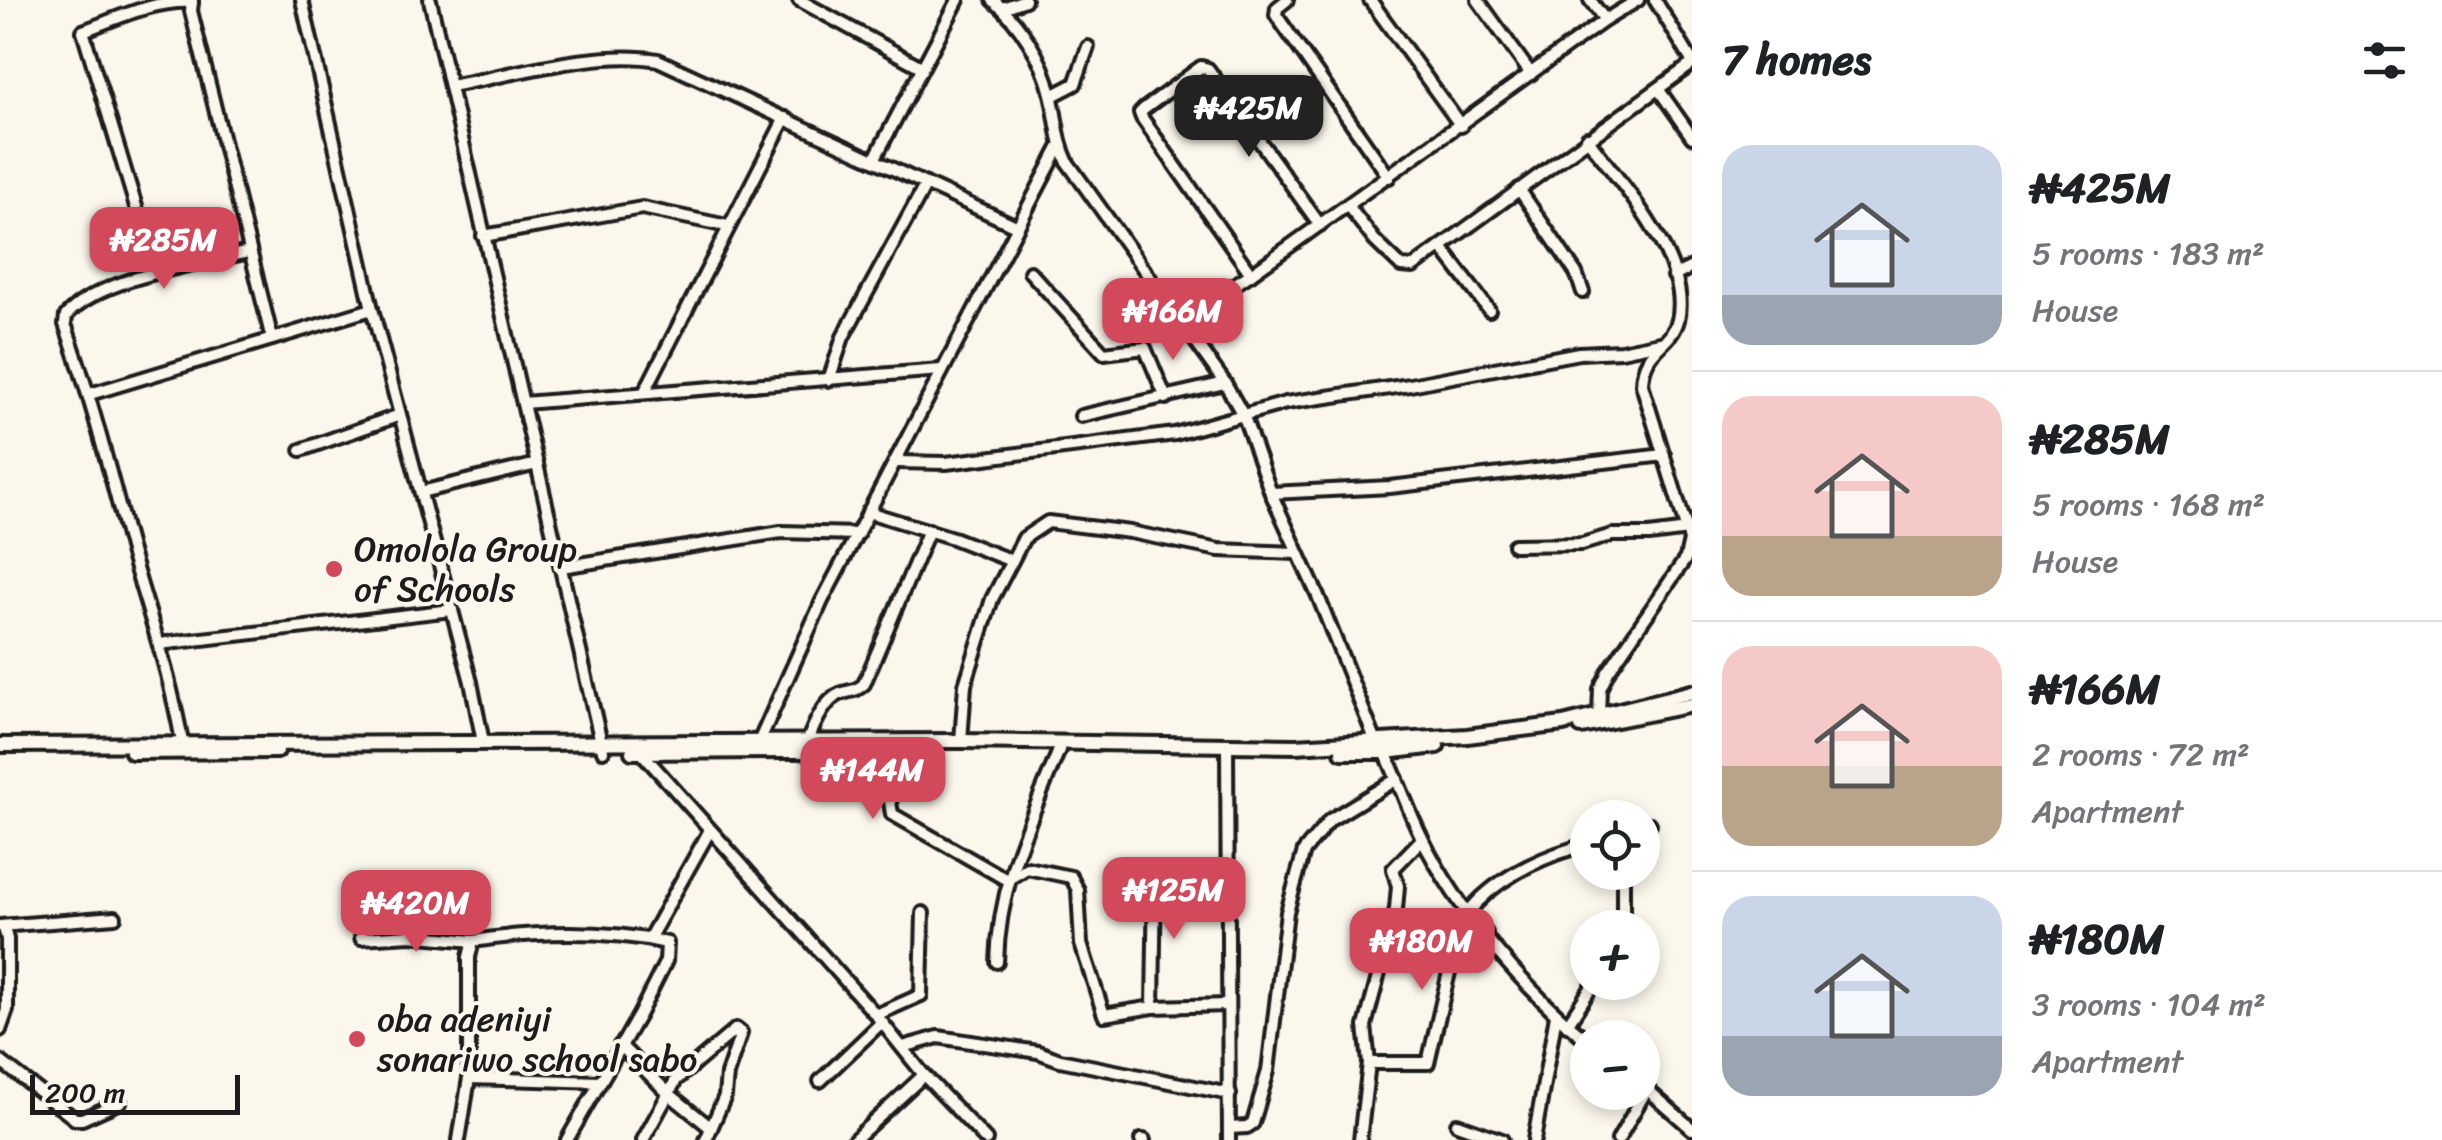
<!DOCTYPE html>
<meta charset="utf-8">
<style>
body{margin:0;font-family:Sriracha,sans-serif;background:#f6f6f6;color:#202124;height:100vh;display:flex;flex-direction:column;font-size:38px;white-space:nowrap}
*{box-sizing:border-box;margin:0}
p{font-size:32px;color:#757577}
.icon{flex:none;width:55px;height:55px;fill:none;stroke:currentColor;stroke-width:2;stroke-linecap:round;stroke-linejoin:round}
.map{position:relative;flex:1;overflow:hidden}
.drawer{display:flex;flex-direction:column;background:#fff;width:750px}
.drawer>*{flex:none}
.buttons{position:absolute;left:1570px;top:800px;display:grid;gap:20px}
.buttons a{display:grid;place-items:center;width:90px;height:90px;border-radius:50%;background:#fff;box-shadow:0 5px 15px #0003;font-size:50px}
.scale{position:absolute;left:30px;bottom:25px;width:210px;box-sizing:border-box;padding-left:10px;border:5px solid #1c1c1c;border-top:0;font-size:28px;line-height:35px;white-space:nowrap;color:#1c1c1c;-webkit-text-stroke:8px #fbf7ec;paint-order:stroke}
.price{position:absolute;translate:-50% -85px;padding:0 22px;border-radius:20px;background:#d1495b;color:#fff;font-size:32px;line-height:65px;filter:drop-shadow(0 2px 5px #0008)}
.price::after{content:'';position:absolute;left:50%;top:60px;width:30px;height:22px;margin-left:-15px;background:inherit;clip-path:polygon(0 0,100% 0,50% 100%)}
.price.current{background:#222;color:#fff}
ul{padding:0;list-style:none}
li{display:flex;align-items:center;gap:30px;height:250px;padding:0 30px}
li+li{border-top:2px solid #e0e0e0}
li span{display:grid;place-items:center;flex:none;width:280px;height:200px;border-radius:30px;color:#555}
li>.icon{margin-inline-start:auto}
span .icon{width:120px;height:120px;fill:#fffc;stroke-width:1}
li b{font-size:42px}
h2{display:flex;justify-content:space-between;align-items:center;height:120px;padding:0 30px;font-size:42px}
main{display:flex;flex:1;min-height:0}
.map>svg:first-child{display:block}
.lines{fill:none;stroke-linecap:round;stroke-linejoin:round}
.minor-casing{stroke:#1c1c1c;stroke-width:18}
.major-casing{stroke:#1c1c1c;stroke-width:20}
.minor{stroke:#fbf7ec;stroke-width:10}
.major{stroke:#fbf7ec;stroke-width:12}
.poi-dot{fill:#d1495b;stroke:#fbf7ec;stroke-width:4}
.labels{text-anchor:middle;stroke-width:8;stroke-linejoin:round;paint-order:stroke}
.poi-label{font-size:35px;fill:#1c1c1c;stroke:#fbf7ec;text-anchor:start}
</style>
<main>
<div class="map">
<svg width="1692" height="1140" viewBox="0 0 1692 1140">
<rect width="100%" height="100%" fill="#fbf7ec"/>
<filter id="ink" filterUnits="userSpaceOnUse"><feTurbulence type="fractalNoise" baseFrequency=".01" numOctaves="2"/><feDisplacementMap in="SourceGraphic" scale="20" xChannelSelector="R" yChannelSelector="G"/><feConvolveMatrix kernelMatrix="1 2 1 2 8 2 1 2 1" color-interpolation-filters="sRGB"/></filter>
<g filter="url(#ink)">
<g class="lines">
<g class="minor-casing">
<g id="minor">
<polyline points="302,0 372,309 471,682 483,742"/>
<polyline points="430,0 603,751"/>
<polyline points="799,0 921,67"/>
<path d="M993,0C1020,23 1043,59 1051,94C1057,118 1057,141 1068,163L1225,383L1244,417L1271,493L1318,596L1376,742"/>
<polyline points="1287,0 1277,8 1276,15 1389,177"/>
<polyline points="1370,0 1461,126"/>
<polyline points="1478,0 1531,74"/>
<polyline points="1590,0 1605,20"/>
<polyline points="1655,0 1692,61"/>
<polyline points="192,2 191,11 272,339"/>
<polyline points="1003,8 1025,0"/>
<path d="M450,86C511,75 598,49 658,60L1016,226"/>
<polyline points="1659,90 1692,137"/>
<polyline points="1052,96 1075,84 1088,47"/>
<path d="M1587,138C1620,183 1692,261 1678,320C1671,347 1643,347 1642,385L1690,540L1686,558L1608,672L1600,689L1599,715"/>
<polyline points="874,160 958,0"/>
<polyline points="1519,189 1576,273 1583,292"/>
<polyline points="1348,206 1375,241 1401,266 1413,267 1692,64"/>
<polyline points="483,236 642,208 727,226"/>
<polyline points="1441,247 1489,310"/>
<polyline points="1030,272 1104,353 1145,348 1166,398"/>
<path d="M156,273L83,31C118,18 154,0 192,2"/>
<polyline points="1251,274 1142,118 1140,113 1144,109 1201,67 1208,69 1320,225"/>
<polyline points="1674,276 1692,267"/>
<polyline points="1180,319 1251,274 1605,20 1638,0"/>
<polyline points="829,380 843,337 926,184"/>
<polyline points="644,393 785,118"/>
<polyline points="90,394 372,309"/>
<polyline points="523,403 941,370"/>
<polyline points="1081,416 1225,383"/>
<polyline points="301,450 400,415"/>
<polyline points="896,462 946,463 1175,434 1286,403 1410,385 1579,353 1621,351 1660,343"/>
<polyline points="421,492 537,464"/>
<polyline points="1271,493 1390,487 1664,455"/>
<polyline points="868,512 953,538 1012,561"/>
<polyline points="1514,545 1582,544 1612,535 1649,535 1688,530"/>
<polyline points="561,567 781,532 858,534"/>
<polyline points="159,644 452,610"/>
<polyline points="961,741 965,685 992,599 1024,538 1048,522 1130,532 1219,550 1296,553"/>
<path d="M182,742C171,678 150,617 132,555C111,477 92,400 65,324L66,316C97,278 201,263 249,252"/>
<polyline points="759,742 822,601 1060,146"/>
<path d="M807,743C813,727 824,700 840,694C850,690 856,692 864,684L929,530"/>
<polyline points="1227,745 1229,1140"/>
<polyline points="641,752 876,1015 924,1075 986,1140"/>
<polyline points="882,752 892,814 1007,880"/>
<path d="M1385,752C1398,780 1408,810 1422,838C1456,909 1526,992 1588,1041"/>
<polyline points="1642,835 1650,824"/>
<polyline points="1007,880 1027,868 1071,877 1078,890 1081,944 1104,1015 1153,1007 1228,1005"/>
<path d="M1467,914C1492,881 1535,860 1574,848"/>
<polyline points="0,926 115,917"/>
<polyline points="1623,928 1623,872"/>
<polyline points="361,938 410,935 473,941"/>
<polyline points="649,939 710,830"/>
<path d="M997,962C999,882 1030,822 1059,750"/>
<polyline points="1153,1007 1155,876"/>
<polyline points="876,1015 921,995 923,913"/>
<polyline points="1567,1025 1595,982"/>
<polyline points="0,1030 7,1010 7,939 4,928"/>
<polyline points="620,1045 668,1093 711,1128"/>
<polyline points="903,1047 938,1037 1038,1052 1060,1060 1230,1094"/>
<polyline points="0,1061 75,1119 82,1119 120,1102"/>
<polyline points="1369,1063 1428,1063 1450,968 1461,954 1486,933"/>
<polyline points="469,1078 600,1082"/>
<polyline points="820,1081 882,1022"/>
<polyline points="1642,1085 1692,1129"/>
<polyline points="1457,1124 1502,1140"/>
<polyline points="1229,1128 1247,1127 1253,1123 1268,1071 1287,912 1304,851 1330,820 1397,779"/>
<path d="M459,1140L469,1078V957L473,941C537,931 603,929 667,943L666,961L639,1015L567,1140"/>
<polyline points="643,1140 676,1080 736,1029 741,1033 727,1074 725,1096 706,1140"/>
<polyline points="854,1140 924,1075"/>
<polyline points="1141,1140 1144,1140"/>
<polyline points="1360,1140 1369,1063 1365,1026 1396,909 1398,886 1393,869 1422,839"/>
<polyline points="1534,1140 1556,1015"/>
<polyline points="1618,1140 1647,1089"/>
</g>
</g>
<g class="major-casing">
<g id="major">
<polyline points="1581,727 1692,705"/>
<polyline points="0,745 961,741 1295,746 1467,736 1563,724 1692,692"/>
<polyline points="132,752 277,751"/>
<polyline points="632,752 932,750"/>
<polyline points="1342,752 1385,752 1437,746"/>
</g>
</g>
<use href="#minor" class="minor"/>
<use href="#major" class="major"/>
</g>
</g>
<g class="poi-dot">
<circle cx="334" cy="569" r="10"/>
<circle cx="357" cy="1039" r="10"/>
</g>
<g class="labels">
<g class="poi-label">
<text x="354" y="561">Omolola Group<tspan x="354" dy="40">of Schools</tspan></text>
<text x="377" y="1031">oba adeniyi<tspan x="377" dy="40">sonariwo school sabo</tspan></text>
</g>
</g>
</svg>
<div class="buttons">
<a><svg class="icon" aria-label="locate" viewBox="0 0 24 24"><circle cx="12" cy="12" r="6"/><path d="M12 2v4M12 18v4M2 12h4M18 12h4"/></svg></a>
<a>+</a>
<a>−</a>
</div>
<div class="scale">200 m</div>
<b class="price current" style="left:1249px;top:160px">₦425M</b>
<b class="price" style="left:164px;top:292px">₦285M</b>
<b class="price" style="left:1173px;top:363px">₦166M</b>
<b class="price" style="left:873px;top:822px">₦144M</b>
<b class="price" style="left:1174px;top:942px">₦125M</b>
<b class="price" style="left:416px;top:955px">₦420M</b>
<b class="price" style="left:1422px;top:993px">₦180M</b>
</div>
<section class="drawer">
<h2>7 homes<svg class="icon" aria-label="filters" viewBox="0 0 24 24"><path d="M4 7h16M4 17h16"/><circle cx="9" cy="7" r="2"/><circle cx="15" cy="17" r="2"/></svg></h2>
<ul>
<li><span style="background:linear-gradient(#c9d6e8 75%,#9aa5b1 0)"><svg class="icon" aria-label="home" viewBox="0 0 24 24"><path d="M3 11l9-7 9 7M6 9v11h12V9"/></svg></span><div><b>₦425M</b><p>5 rooms · 183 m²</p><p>House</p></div></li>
<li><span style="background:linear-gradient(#f6c9c9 70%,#b9a48a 0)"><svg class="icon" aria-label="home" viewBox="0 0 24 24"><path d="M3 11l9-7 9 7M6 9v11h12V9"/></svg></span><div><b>₦285M</b><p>5 rooms · 168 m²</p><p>House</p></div></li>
<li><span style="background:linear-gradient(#f6c9c9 60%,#b9a48a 0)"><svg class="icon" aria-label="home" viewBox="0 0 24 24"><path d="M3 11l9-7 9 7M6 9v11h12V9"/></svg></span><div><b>₦166M</b><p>2 rooms · 72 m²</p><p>Apartment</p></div></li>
<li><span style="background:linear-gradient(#c9d6e8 70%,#9aa5b1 0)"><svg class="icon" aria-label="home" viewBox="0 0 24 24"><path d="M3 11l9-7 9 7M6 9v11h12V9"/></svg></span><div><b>₦180M</b><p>3 rooms · 104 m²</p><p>Apartment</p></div></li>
</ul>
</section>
</main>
